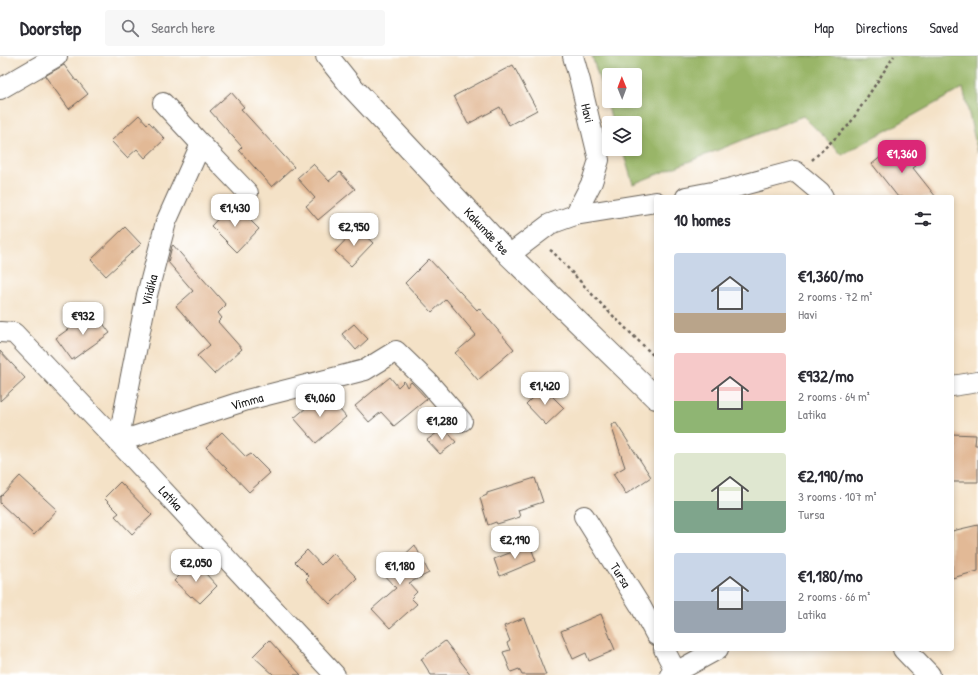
<!DOCTYPE html>
<meta charset="utf-8">
<style>
body{margin:0;font-family:"Patrick Hand",sans-serif;background:#f7f7f7;color:#2b2b33;height:100vh;display:flex;flex-direction:column;font-size:15px;white-space:nowrap}
*{box-sizing:border-box;margin:0}
p{font-size:13px;color:#7c7c81}
.icon{flex:none;width:22px;height:22px;fill:none;stroke:currentColor;stroke-width:2;stroke-linecap:round;stroke-linejoin:round}
.map{position:relative;flex:1;overflow:hidden}
.drawer{position:absolute;left:654px;top:139px;width:300px;height:456px;display:flex;flex-direction:column;background:#fff;border-radius:4px;box-shadow:0 2px 6px #0003}
.drawer>*{flex:none}
.needle{width:26px;rotate:359deg}
.controls{position:absolute;left:602px;top:12px;display:grid;gap:8px}
.controls a{display:grid;place-items:center;width:40px;height:40px;border-radius:4px;background:#fff;box-shadow:0 2px 6px #0003;font-size:20px}
.price{position:absolute;translate:-50% -34px;padding:0 9px;border-radius:8px;background:#fff;color:#222;font-size:13px;line-height:26px;filter:drop-shadow(0 1px 2px #0008)}
.price::after{content:'';position:absolute;left:50%;top:24px;width:12px;height:9px;margin-left:-6px;background:inherit;clip-path:polygon(0 0,100% 0,50% 100%)}
.price.on{background:#db2777;color:#fff}
ul{padding:0;list-style:none}
li{display:flex;align-items:center;gap:12px;height:100px;padding:0 20px}
li span{display:grid;place-items:center;flex:none;width:112px;height:80px;border-radius:4px;color:#555}
li>.icon{margin-inline-start:auto}
span .icon{width:48px;height:48px;fill:#fffc;stroke-width:1}
li b{font-size:17px}
h2{display:flex;justify-content:space-between;align-items:center;height:48px;padding:0 20px;font-size:17px}
header{display:flex;align-items:center;gap:24px;box-sizing:border-box;height:56px;padding:0 20px;background:#fff;border-bottom:1px solid #e1e1e2}
header strong{font-size:19px}
nav{display:flex;gap:22px;margin-inline-start:auto;font-size:14px}
.search{width:280px;height:36px;background:#f7f7f7;display:flex;align-items:center;gap:10px;box-sizing:border-box;padding:0 14px;border-radius:4px;color:#7c7c81;font-size:15px}
.map>svg:first-child{display:block}
.forest{fill:#99b567;stroke:#5a6842;fill-rule:evenodd}
.building{fill:#e2b996}
.lines{fill:none;stroke-linecap:round;stroke-linejoin:round}
.minor-casing{stroke:#686158;stroke-width:22}
.tertiary-casing{stroke:#686158;stroke-width:24}
.path{stroke:#686158;stroke-width:2.5;stroke-dasharray:3 3;stroke-linecap:butt}
.minor{stroke:#fff;stroke-width:20}
.tertiary{stroke:#fff;stroke-width:22}
.labels{text-anchor:middle;stroke-width:4;stroke-linejoin:round;paint-order:stroke}
.street-label{font-size:13px;fill:#1c1c1c;stroke:#fff}
</style>
<header>
<strong>Doorstep</strong>
<div class="search"><svg class="icon" aria-label="search" viewBox="0 0 24 24"><circle cx="10" cy="10" r="6"/><path d="M15 15l6 6"/></svg>Search here</div>
<nav><a>Map</a><a>Directions</a><a>Saved</a></nav>
</header>
<div class="map">
<svg width="978" height="619" viewBox="0 0 978 619">
<rect width="100%" height="100%" fill="#fff"/>
<filter id="ink" filterUnits="userSpaceOnUse"><feTurbulence type="fractalNoise" baseFrequency=".025" numOctaves="2"/><feDisplacementMap in="SourceGraphic" scale="8" xChannelSelector="R" yChannelSelector="G"/><feConvolveMatrix kernelMatrix="1 2 1 2 8 2 1 2 1" color-interpolation-filters="sRGB"/></filter>
<filter id="wash" filterUnits="userSpaceOnUse"><feTurbulence type="fractalNoise" baseFrequency=".012" numOctaves="4" result="noise"/><feDisplacementMap in="SourceGraphic" scale="16" xChannelSelector="R" yChannelSelector="G"/><feGaussianBlur stdDeviation="0.9" result="paint"/><feColorMatrix in="noise" values="0 0 0 0 0 0 0 0 0 0 0 0 0 0 0 0 0 1.4 0 .05"/><feComposite in="paint" operator="in"/></filter>
<g filter="url(#wash)">
<rect width="100%" height="100%" fill="#f4e2c7"/>
<path class="forest" d="M592,0H978V97L963,32L842,99L803,60L633,128L622,93H635V67H613ZM609,19H635V45H609Z"/>
<g id="blocks">
<g class="building">
<polygon points="64,9 76,25 77,24 88,38 69,53 45,20"/>
<polygon points="513,9 537,54 509,69 500,51 468,68 454,40"/>
<polygon points="231,36 244,51 241,53 294,111 272,131 239,94 242,91 210,55"/>
<polygon points="139,59 147,68 149,66 165,83 145,102 137,93 127,102 111,85"/>
<polygon points="898,87 916,110 913,112 936,141 898,141 872,108"/>
<polygon points="313,108 329,125 340,116 355,133 318,164 306,150 315,142 297,122"/>
<polygon points="233,147 259,173 237,196 211,170"/>
<polygon points="125,171 141,188 106,220 91,204"/>
<polygon points="357,172 373,187 351,210 335,195"/>
<polygon points="173,189 226,249 218,257 222,262 218,266 242,293 214,318 197,300 210,289 176,250 193,235 168,206 172,190"/>
<polygon points="429,203 477,254 479,252 514,293 478,324 455,297 476,279 446,243 432,256 405,227"/>
<polygon points="96,258 110,277 72,304 56,282 85,261 87,265"/>
<polygon points="354,268 368,283 356,294 342,278"/>
<polygon points="0,295 25,322 0,345"/>
<polygon points="390,321 398,331 404,325 407,331 411,326 427,343 394,370 381,356 369,366 355,350"/>
<polygon points="543,331 564,352 546,369 526,348"/>
<polygon points="325,336 346,361 316,387 294,362"/>
<polygon points="616,367 651,421 626,438 613,418 625,411 611,369"/>
<polygon points="444,372 456,386 440,398 427,384"/>
<polygon points="222,376 246,401 251,398 270,417 249,436 206,391"/>
<polygon points="952,378 976,379 975,389 978,389 978,426 952,426"/>
<polygon points="20,420 57,454 34,479 0,447 0,441"/>
<polygon points="535,422 543,446 518,454 520,461 497,468 496,466 488,469 480,442 487,439 487,437"/>
<polygon points="120,426 152,459 132,478 115,460 119,457 104,442"/>
<polygon points="978,469 978,515 952,522 952,475"/>
<polygon points="415,489 429,517 409,527 417,536 411,542 417,548 390,572 372,553 396,532 377,512 390,500 396,507"/>
<polygon points="530,489 536,505 500,520 494,503"/>
<polygon points="307,494 321,509 333,497 357,522 330,548 306,523 309,520 295,506"/>
<polygon points="194,505 217,530 200,547 192,540 191,541 174,525"/>
<polygon points="601,558 615,594 589,605 586,597 573,603 561,575"/>
<polygon points="524,562 546,619 522,619 519,613 511,616 503,596 510,594 507,587 510,585 504,570"/>
<polygon points="269,584 301,619 274,619 253,600"/>
<polygon points="445,585 471,619 431,619 421,603"/>
</g>
</g>
</g>
<g filter="url(#ink)">
<use href="#blocks" fill-opacity="0" stroke="#686158" stroke-width="1"/>
<g class="lines">
<g class="minor-casing">
<g id="minor">
<polyline points="573,0 580,25 599,104 592,126 575,159"/>
<polyline points="0,33 57,0"/>
<polyline points="163,47 201,88 248,137"/>
<polyline points="201,88 166,166 147,239 118,386 247,344 365,314 396,295 428,326 462,365"/>
<polyline points="686,141 728,133 795,115 820,136 823,141"/>
<polyline points="509,199 550,168 575,159 656,146"/>
<polyline points="0,276 14,277 118,386 335,619"/>
<polyline points="952,330 978,326"/>
<polyline points="584,460 641,551 656,579"/>
<polyline points="664,593 676,616"/>
<polyline points="670,619 676,616 718,593"/>
</g>
</g>
<g class="tertiary-casing">
<g id="tertiary">
<polyline points="327,0 351,30 509,199 656,342"/>
<polyline points="904,593 929,619"/>
</g>
</g>
<g class="path">
<polyline points="812,104 849,69 894,0"/>
<polyline points="550,194 553,196 602,249 656,302"/>
</g>
<use href="#minor" class="minor"/>
<use href="#tertiary" class="tertiary"/>
</g>
</g>
<g class="labels">
<g class="street-label">
<text transform="translate(588 57) rotate(77)" y="5">Havi</text>
<text transform="translate(487 175) rotate(47)" y="5">Kakumäe tee</text>
<text transform="translate(149 234) rotate(-76)" y="5">Viidika</text>
<text transform="translate(247 345) rotate(-16)" y="5">Vimma</text>
<text transform="translate(171 442) rotate(47)" y="5">Latika</text>
<text transform="translate(621 519) rotate(58)" y="5">Tursa</text>
</g>
</g>
</svg>
<div class="controls">
<a><svg class="needle" viewBox="-14 -14 28 28"><path d="M0-13l5 13h-10z" fill="#e53935"/><path d="M0 13l5-13h-10z" fill="#7c7c81"/></svg></a>
<a><svg class="icon" aria-label="layers" viewBox="0 0 24 24"><path d="M12 4l9 5-9 5-9-5zM3 14l9 5 9-5"/></svg></a>
</div>
<b class="price on" style="left:902px;top:118px">€1,360</b>
<b class="price" style="left:235px;top:172px">€1,430</b>
<b class="price" style="left:354px;top:191px">€2,950</b>
<b class="price" style="left:83px;top:280px">€932</b>
<b class="price" style="left:545px;top:350px">€1,420</b>
<b class="price" style="left:320px;top:362px">€4,060</b>
<b class="price" style="left:442px;top:385px">€1,280</b>
<b class="price" style="left:515px;top:504px">€2,190</b>
<b class="price" style="left:196px;top:527px">€2,050</b>
<b class="price" style="left:400px;top:530px">€1,180</b>
<section class="drawer">
<h2>10 homes<svg class="icon" aria-label="filters" viewBox="0 0 24 24"><path d="M4 7h16M4 17h16"/><circle cx="9" cy="7" r="2"/><circle cx="15" cy="17" r="2"/></svg></h2>
<ul>
<li><span style="background:linear-gradient(#c9d6e8 75%,#b9a48a 0)"><svg class="icon" aria-label="home" viewBox="0 0 24 24"><path d="M3 11l9-7 9 7M6 9v11h12V9"/></svg></span><div><b>€1,360/mo</b><p>2 rooms · 72 m²</p><p>Havi</p></div></li>
<li><span style="background:linear-gradient(#f6c9c9 60%,#8fb573 0)"><svg class="icon" aria-label="home" viewBox="0 0 24 24"><path d="M3 11l9-7 9 7M6 9v11h12V9"/></svg></span><div><b>€932/mo</b><p>2 rooms · 64 m²</p><p>Latika</p></div></li>
<li><span style="background:linear-gradient(#dfe7d0 60%,#7fa58c 0)"><svg class="icon" aria-label="home" viewBox="0 0 24 24"><path d="M3 11l9-7 9 7M6 9v11h12V9"/></svg></span><div><b>€2,190/mo</b><p>3 rooms · 107 m²</p><p>Tursa</p></div></li>
<li><span style="background:linear-gradient(#c9d6e8 60%,#9aa5b1 0)"><svg class="icon" aria-label="home" viewBox="0 0 24 24"><path d="M3 11l9-7 9 7M6 9v11h12V9"/></svg></span><div><b>€1,180/mo</b><p>2 rooms · 66 m²</p><p>Latika</p></div></li>
</ul>
</section>
</div>
